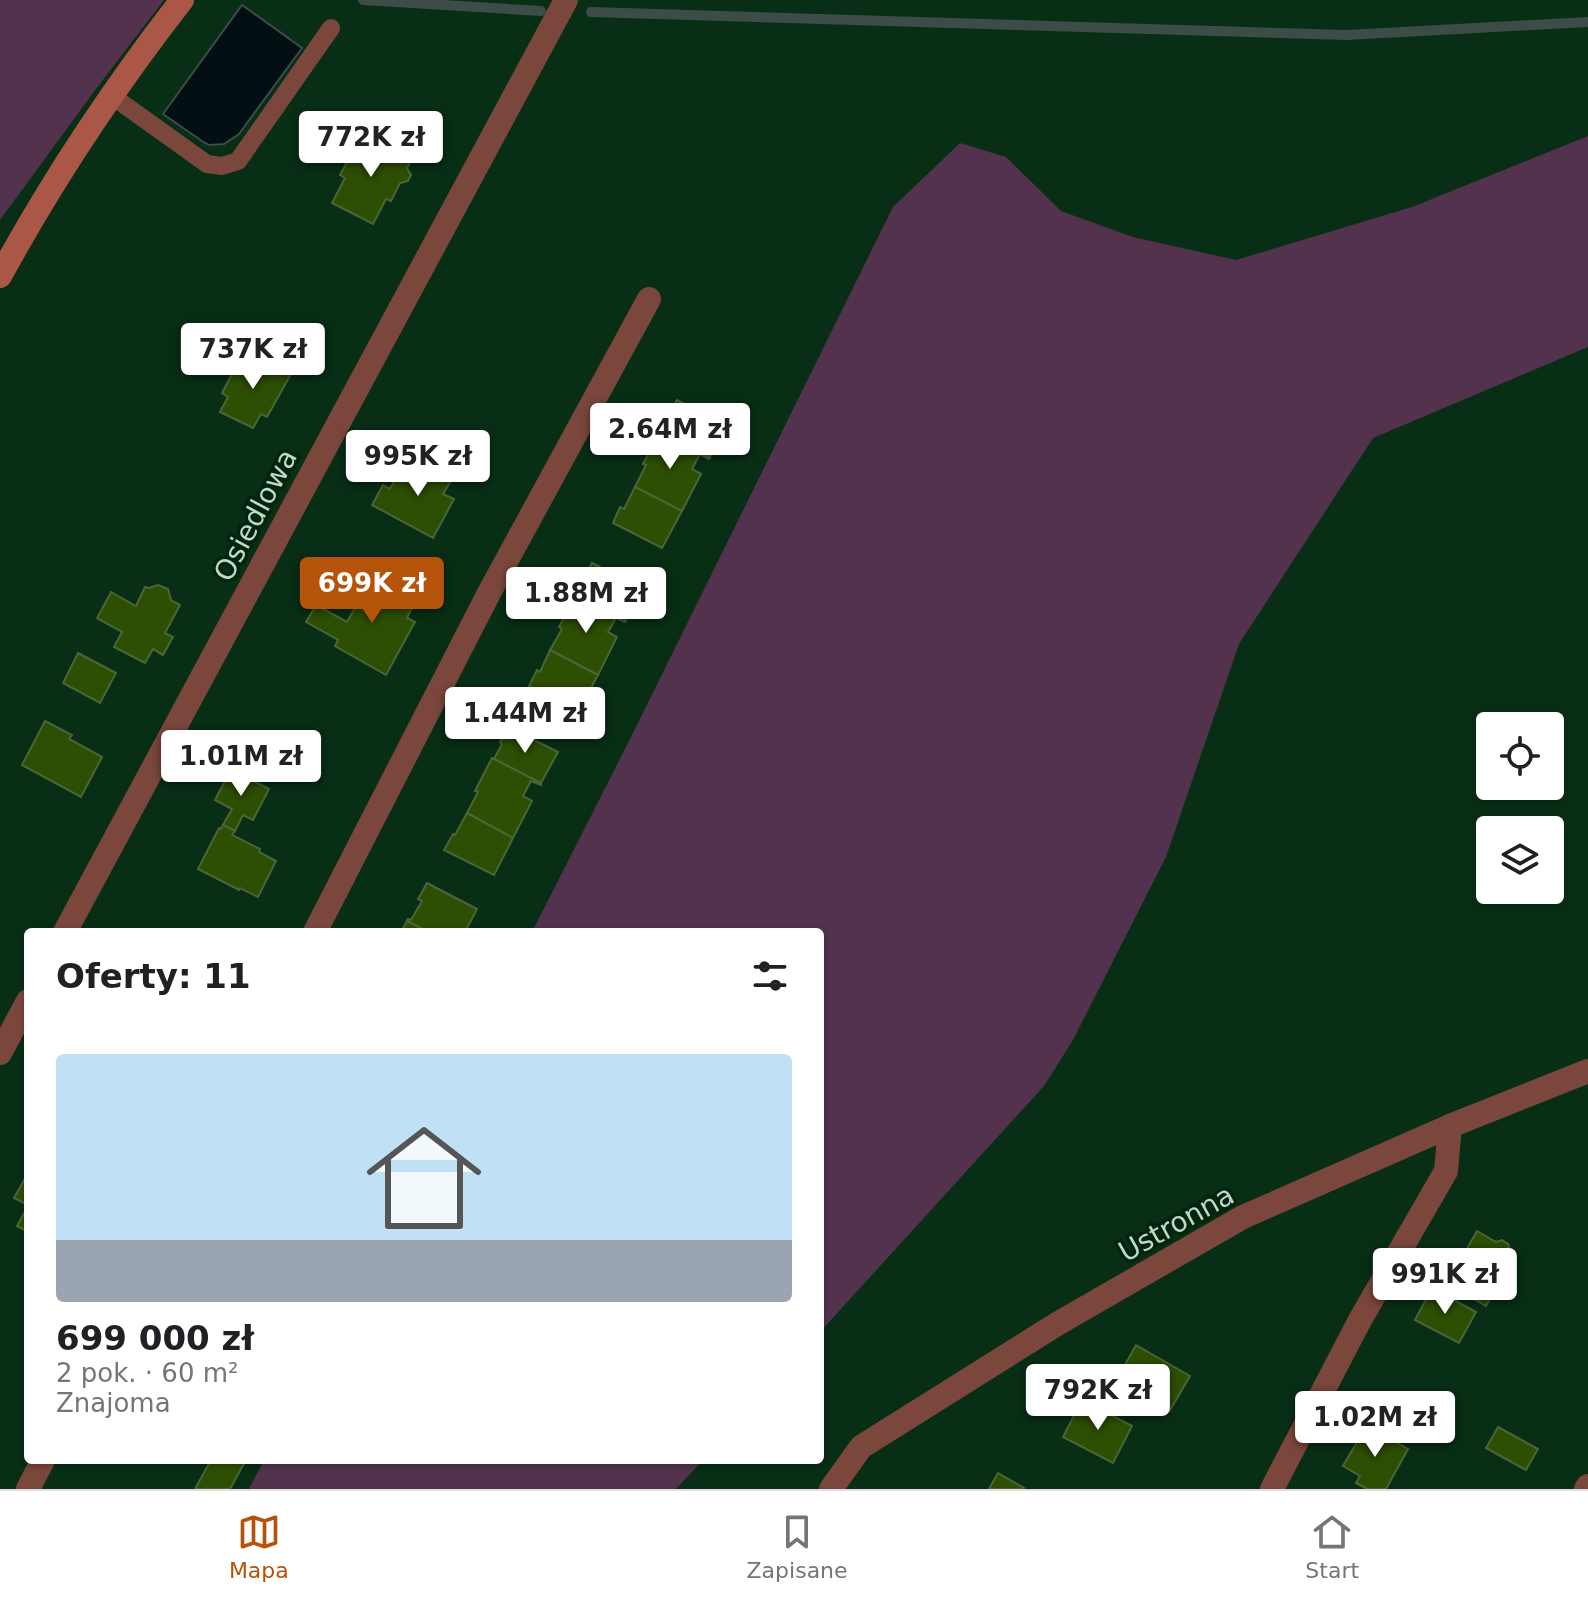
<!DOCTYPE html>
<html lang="pl">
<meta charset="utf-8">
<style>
body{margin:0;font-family:"DejaVu Sans",sans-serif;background:#f6f6f6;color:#202124;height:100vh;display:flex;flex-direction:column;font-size:30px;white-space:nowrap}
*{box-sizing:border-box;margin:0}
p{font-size:26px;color:#757577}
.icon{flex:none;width:44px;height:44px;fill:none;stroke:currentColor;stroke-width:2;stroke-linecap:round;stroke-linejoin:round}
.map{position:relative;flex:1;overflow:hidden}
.panel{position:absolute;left:24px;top:928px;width:800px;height:536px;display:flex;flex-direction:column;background:#fff;border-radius:8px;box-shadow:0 2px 6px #0004}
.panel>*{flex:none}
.buttons{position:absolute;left:1476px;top:712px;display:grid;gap:16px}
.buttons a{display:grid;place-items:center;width:88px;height:88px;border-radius:8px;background:#fff;box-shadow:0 2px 6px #0004;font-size:40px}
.price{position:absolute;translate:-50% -68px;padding:0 18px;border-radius:8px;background:#fff;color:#222;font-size:26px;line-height:52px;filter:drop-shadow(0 2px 4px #0008)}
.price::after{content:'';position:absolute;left:50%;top:48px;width:24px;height:18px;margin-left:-12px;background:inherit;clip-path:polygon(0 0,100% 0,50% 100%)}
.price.on{background:#b45309;color:#fff}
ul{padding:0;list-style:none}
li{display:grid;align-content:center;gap:16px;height:424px;padding:0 32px}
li+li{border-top:2px solid #e0e0e0}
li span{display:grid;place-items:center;height:248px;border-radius:8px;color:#555}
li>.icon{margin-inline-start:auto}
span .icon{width:144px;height:144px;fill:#fffc;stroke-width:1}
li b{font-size:34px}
h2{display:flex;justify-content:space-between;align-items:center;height:96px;padding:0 32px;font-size:34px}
.tabs{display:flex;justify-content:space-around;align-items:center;height:112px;border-top:2px solid #e0e0e0;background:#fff;font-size:22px;color:#757577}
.tabs a{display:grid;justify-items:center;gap:4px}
.tabs .on{color:#b45309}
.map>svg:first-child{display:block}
.green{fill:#52324d}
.water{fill:#030f12;stroke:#3c4c48;stroke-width:2}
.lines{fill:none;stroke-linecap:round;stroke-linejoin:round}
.stream{stroke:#3c4c48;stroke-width:10}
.building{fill:#2d4f03;stroke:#4b6536;stroke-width:2}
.lane{stroke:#7b473c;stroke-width:18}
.street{stroke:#7b473c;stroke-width:24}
.secondary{stroke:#aa5748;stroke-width:24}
.labels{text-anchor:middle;stroke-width:7;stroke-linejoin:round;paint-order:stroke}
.street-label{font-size:28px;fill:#c0d9c5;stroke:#00240d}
</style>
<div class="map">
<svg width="1588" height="1489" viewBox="0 0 1588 1489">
<rect width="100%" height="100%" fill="#082e16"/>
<g class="green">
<polygon points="0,0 164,0 99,85 0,220"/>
<polygon points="1588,136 1588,347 1373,438 1239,644 1166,857 1073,1040 1044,1086 820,1332 820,932 532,932 630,739 893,207 960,143 1006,157 1061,211 1133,237 1236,260 1412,207"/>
<polygon points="264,1460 703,1460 676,1489 249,1489"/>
</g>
<polygon class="water" points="242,5 302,48 239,134 224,144 209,145 202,141 163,114"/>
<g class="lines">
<g class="stream">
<polyline points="363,0 541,11"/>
<polyline points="591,12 1347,35 1588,22"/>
</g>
</g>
<g class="building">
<polygon points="362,134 412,160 407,168 411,175 408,181 400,183 391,201 386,199 373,224 332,203 345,178 340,175"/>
<polygon points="256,356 291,374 267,417 261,414 253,428 220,412 228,397 222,393 239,361 251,367"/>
<polygon points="677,400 726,425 710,457 660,431 663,432 671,417 668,415"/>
<polygon points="660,431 710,457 709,459 700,454 692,469 701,474 682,511 635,487 646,465 643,464"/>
<polygon points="419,461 437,471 443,469 450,472 452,479 443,494 454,499 433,538 372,505 383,485 390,489 400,470 411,476"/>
<polygon points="635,487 682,511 662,548 613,523 620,507 624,509"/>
<polygon points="592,563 642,588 626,620 576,594 579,595 587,580 584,578"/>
<polygon points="380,577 417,596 407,618 415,622 386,675 335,646 338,640 306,622 316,605 347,622 363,594 368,597"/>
<polygon points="158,585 168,589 171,600 180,605 165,633 173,637 163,655 153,649 145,663 114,647 122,632 97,618 111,592 136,606 145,587 149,588"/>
<polygon points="576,594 626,620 625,622 616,618 608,632 617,637 598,675 550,650 562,629 559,627"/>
<polygon points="550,650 598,675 578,712 529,686 537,670 540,672"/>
<polygon points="78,653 116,673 100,703 63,683"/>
<polygon points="45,721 72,735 69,739 102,757 81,797 22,765"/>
<polygon points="508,727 558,752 541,783 494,759 502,744 500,742"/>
<polygon points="492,758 541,783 541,785 531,781 523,796 532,801 513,838 467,813 478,792 475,791"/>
<polygon points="231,769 269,789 253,820 243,815 235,831 223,825 232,809 215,800"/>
<polygon points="467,813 513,838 494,875 444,850 453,834 455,835"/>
<polygon points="223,825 235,831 232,835 260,849 259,852 276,861 258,897 240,888 239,890 198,869 219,828 221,829"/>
<polygon points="427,883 477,909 465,932 429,932 407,921 408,919 411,920 422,901 418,899"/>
<polygon points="407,921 429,932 401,932"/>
<polygon points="28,1173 28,1205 14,1198"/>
<polygon points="28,1206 28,1232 17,1226"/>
<polygon points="1477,1231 1496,1242 1502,1240 1508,1244 1510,1250 1515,1253 1486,1306 1447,1284"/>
<polygon points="1432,1288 1476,1312 1459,1343 1415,1320"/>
<polygon points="1136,1345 1190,1376 1169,1412 1116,1381"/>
<polygon points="1082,1400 1132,1426 1113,1463 1063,1437"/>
<polygon points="1367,1425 1408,1449 1386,1489 1367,1489 1356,1483 1360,1476 1343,1466"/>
<polygon points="1498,1427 1538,1449 1526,1470 1486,1448"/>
<polygon points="211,1460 246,1460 230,1489 195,1489"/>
<polygon points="998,1473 1024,1488 1023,1489 989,1489"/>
</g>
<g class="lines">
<polyline class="lane" points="112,96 207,164 222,166 238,161 331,28"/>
<g class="street">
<polyline points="65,932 566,0"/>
<polyline points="315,932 489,593 649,299"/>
<polyline points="0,1053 28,1001"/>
<polyline points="28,1489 43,1460"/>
<polyline points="831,1489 861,1447 1057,1324 1243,1217 1450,1126 1588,1071"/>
<polyline points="1272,1489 1360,1320 1446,1171 1450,1126"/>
<polyline points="1586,1489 1588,1486"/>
</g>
<path class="secondary" d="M0,276C52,181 115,86 182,0"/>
</g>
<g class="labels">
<g class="street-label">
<text transform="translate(255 515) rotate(-62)" y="10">Osiedlowa</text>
<text transform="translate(1176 1223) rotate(-29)" y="10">Ustronna</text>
</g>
</g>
</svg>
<div class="buttons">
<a><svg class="icon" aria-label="locate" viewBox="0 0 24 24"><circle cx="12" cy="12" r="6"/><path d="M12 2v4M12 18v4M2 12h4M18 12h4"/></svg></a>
<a><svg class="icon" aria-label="layers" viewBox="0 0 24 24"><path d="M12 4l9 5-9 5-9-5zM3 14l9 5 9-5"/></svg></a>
</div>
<b class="price" style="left:371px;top:179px">772K zł</b>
<b class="price" style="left:253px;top:391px">737K zł</b>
<b class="price" style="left:670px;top:471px">2.64M zł</b>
<b class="price" style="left:418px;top:498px">995K zł</b>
<b class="price on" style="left:372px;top:625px">699K zł</b>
<b class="price" style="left:586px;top:635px">1.88M zł</b>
<b class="price" style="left:525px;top:755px">1.44M zł</b>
<b class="price" style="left:241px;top:798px">1.01M zł</b>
<b class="price" style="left:1445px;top:1316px">991K zł</b>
<b class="price" style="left:1098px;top:1432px">792K zł</b>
<b class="price" style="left:1375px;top:1459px">1.02M zł</b>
<section class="panel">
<h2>Oferty: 11<svg class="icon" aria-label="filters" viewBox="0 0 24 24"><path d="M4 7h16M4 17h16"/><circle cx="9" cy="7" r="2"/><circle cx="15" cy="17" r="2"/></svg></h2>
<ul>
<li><span style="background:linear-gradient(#bfe0f5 75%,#9aa5b1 0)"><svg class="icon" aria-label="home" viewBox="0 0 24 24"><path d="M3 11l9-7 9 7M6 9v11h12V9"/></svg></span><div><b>699 000 zł</b><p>2 pok. · 60 m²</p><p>Znajoma</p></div></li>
</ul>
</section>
</div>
<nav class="tabs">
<a class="on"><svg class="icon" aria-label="map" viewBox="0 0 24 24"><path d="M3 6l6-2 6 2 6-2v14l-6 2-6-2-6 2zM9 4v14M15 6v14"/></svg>Mapa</a>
<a><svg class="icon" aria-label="saved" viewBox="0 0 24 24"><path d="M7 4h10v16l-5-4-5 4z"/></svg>Zapisane</a>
<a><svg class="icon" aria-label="home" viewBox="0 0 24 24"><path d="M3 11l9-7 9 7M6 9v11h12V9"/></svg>Start</a>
</nav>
